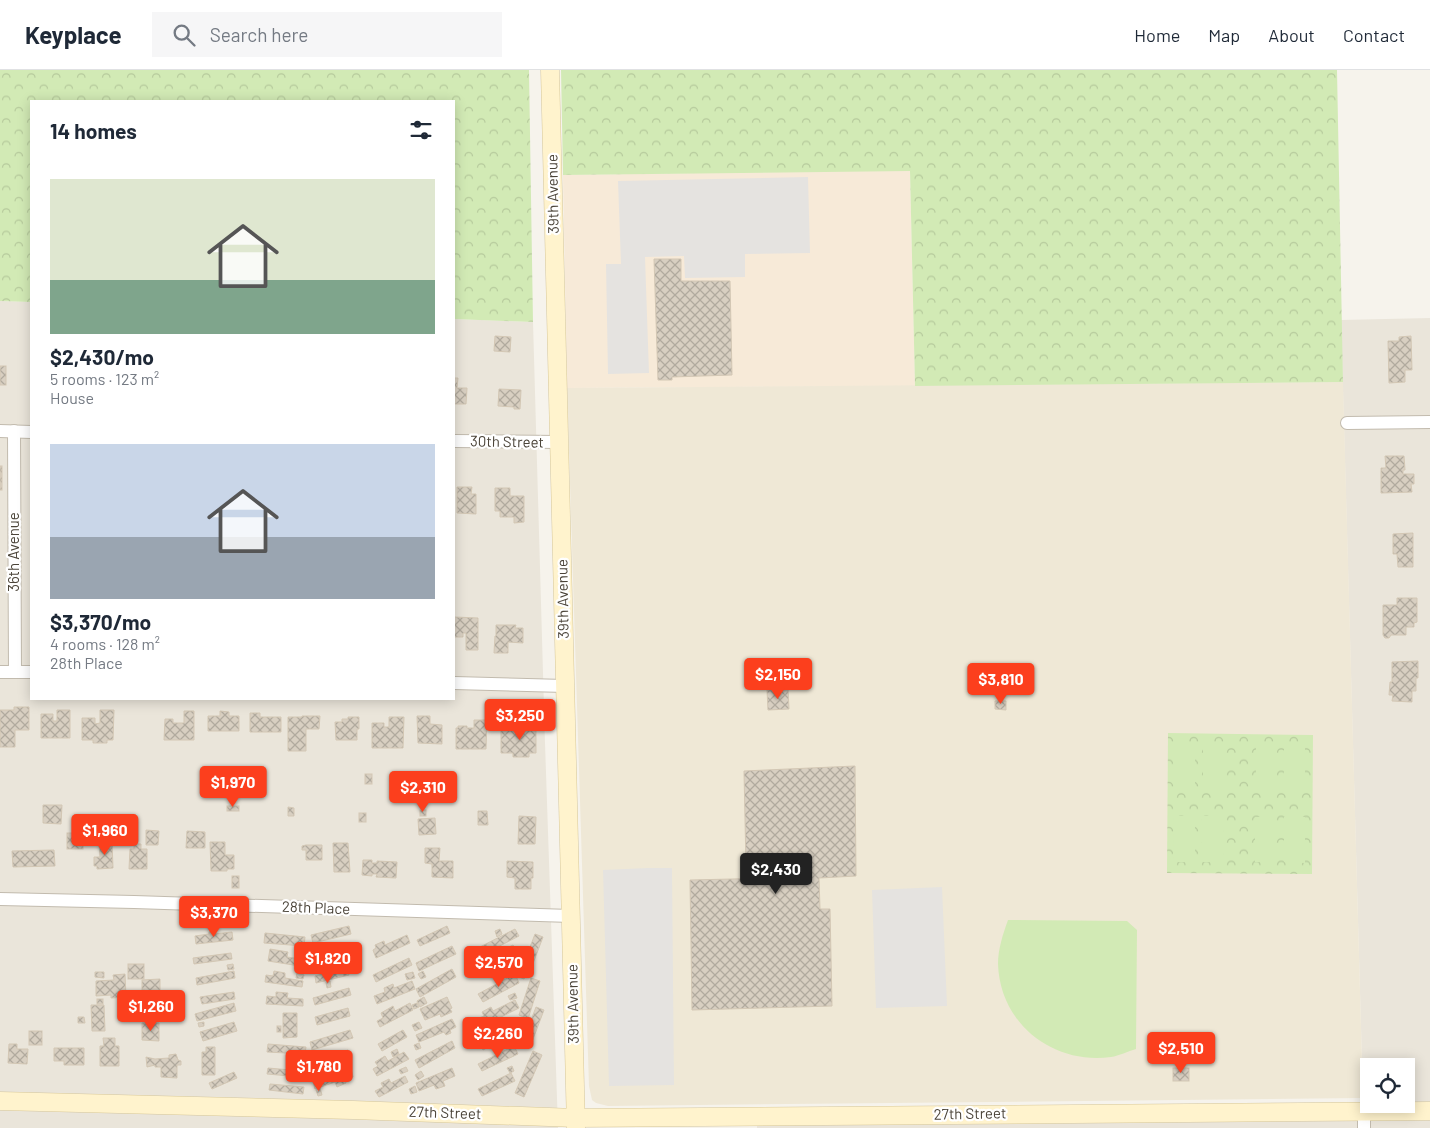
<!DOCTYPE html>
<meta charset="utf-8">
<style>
body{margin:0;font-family:Barlow,sans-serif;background:#f6f6f7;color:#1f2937;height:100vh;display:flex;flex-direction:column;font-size:19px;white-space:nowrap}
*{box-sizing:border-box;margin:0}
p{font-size:16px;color:#747a83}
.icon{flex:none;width:28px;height:28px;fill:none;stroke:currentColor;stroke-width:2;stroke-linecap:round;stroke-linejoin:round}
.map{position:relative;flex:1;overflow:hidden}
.sheet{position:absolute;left:30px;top:30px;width:425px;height:600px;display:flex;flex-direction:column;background:#fff;border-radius:0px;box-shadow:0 2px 12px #0003}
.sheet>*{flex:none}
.controls{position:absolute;left:1360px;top:988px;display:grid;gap:10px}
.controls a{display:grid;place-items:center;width:55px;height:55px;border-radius:0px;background:#fff;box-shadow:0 2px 12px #0003;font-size:25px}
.price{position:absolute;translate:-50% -42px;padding:0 11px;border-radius:5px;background:#fc3f1d;color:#fff;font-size:16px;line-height:32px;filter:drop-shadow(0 1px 2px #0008)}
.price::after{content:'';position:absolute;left:50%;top:30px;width:15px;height:11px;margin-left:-8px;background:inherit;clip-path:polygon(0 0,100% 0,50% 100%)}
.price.current{background:#222;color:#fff}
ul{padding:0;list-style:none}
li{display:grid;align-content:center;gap:10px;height:265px;padding:0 20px}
li span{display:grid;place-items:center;height:155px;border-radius:0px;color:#555}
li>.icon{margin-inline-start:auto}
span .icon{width:90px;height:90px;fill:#fffc;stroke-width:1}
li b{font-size:21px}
h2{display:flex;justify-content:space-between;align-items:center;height:60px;padding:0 20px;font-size:21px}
header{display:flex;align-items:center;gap:30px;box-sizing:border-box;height:70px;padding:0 25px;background:#fff;border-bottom:1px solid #e0e1e3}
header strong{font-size:24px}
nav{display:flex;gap:28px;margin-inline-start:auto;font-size:18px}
.search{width:350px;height:45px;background:#f6f6f7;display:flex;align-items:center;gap:12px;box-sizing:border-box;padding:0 18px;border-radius:0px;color:#747a83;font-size:19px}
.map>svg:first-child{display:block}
.residential{fill:#eae5da}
.commercial{fill:#f7ead8}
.education{fill:#efe8d6}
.park{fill:url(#park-crowns)}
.garden{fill:#d2eab5}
.parking{fill:#e5e3e0}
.building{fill:url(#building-cross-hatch);stroke:#d3c7b4}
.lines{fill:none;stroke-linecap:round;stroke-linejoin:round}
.street-casing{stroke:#c2bbae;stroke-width:14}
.secondary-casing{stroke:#d6c79b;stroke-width:19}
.street{stroke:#fff;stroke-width:12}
.secondary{stroke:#fff3cd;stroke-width:18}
.labels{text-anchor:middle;stroke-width:4.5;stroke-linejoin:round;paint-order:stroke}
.street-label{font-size:15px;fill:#4b4439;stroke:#fff}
</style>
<header>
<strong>Keyplace</strong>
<div class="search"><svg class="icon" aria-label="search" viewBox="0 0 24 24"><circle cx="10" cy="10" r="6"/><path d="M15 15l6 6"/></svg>Search here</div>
<nav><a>Home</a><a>Map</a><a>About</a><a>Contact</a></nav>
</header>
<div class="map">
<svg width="1430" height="1058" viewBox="0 0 1430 1058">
<defs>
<pattern id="park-crowns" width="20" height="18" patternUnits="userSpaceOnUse" patternTransform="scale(1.25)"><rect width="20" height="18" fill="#d2eab5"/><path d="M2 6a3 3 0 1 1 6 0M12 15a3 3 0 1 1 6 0" fill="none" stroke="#b6ca9c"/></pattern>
<pattern id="building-cross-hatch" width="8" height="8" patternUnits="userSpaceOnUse" patternTransform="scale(1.25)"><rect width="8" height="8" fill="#d8cfc1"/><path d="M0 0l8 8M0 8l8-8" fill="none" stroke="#b1aa9e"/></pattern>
</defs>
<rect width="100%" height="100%" fill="#f6f3ec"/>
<g class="residential">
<polygon points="0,231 31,232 31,629 454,629 454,249 533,252 545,673 558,1058 0,1058"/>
<polygon points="1430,248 1430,1058 757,1058 757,1053 1406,1034 1406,996 1369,996 1369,1028 1363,1028 1341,250"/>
</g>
<polygon class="commercial" points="910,100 915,316 567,318 563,105"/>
<polygon class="education" points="1343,312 1363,1028 608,1036 596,1033 592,1030 589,1016 567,318"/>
<g class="park">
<polygon points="0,0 529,0 533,252 454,249 454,31 31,31 31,232 0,231"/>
<polygon points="561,0 1337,0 1343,312 915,316 910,101 563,105"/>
<polygon points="1168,663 1313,665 1312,804 1167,803"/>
</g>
<g class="garden">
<rect x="1174" y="675" width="21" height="46"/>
<polygon points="1203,675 1224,675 1224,721 1203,720"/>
<rect x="1256" y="675" width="21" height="46"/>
<rect x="1284" y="676" width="21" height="45"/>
<polygon points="1174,746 1195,746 1195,792 1173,792"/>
<rect x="1202" y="746" width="21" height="46"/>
<rect x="1255" y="747" width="21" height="45"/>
<polygon points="1284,747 1305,747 1305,793 1284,792"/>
<path d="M1008,850L1127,851L1137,860L1136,979C1128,981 1119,986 1111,987C1053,995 1000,954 998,894C998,879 1003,864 1008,850Z"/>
</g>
<g class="parking">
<polygon points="808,107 810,183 745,184 745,207 685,208 684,186 645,187 649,303 608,304 606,194 621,194 618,111"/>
<polygon points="648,798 672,798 674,1015 609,1016 603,800"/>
<polygon points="942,817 947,936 876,938 872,820"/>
</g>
<g class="building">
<polygon points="654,189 681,189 681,211 730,211 732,305 672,307 672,310 658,310"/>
<polygon points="495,266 511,267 510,282 494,281"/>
<polygon points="1411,266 1412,300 1405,300 1405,312 1389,313 1388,271 1399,271 1399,267"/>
<rect x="0" y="296" width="6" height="19"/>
<polygon points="454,308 458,308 457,318 467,318 466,334 454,334"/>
<polygon points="499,319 521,320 520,339 514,339 514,337 498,336"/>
<polygon points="1385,386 1404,386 1405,400 1403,400 1403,404 1414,404 1414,414 1411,414 1412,422 1381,423 1381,398 1386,398"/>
<rect x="0" y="396" width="2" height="24"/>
<polygon points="457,417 472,417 471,424 476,424 476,444 457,443"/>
<polygon points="495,418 510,418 510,426 524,426 524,452 514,453 514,447 500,447 500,441 495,441"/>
<polygon points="1413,463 1413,497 1398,497 1397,484 1393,484 1393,464"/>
<polygon points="1397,528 1417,528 1417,552 1414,553 1414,557 1406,557 1406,565 1391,565 1389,568 1385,568 1383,565 1383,535 1397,535"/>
<polygon points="454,547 478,548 478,580 466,580 466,563 463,563 463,567 454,567"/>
<polygon points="496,555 516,555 515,558 523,558 523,573 508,572 508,583 494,583 495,566 496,566"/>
<polygon points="1418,591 1418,608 1416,608 1416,621 1412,621 1412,632 1392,631 1393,625 1389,625 1390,612 1392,612 1392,592"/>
<polygon points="788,619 789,639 768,640 767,620"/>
<polygon points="995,631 1006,631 1006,640 995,639"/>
<polygon points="14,637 29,637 29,660 15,660 15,677 0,677 0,640 14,640"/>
<polygon points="57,640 70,640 70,668 41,668 41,644 53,644 53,651 57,651"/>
<polygon points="100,640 114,640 113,670 107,670 107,673 93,673 93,670 82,670 82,648 95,648 95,654 100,653"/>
<polygon points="184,641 194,641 194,670 164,670 165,649 173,649 173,653 184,653"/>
<polygon points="220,641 229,642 229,646 239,646 239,661 208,661 208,646 220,646"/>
<polygon points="250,643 260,643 260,647 281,647 281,662 250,662"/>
<polygon points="302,646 320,646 319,659 306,659 306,681 288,681 288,647 302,647"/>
<polygon points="417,646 430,646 430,654 442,655 442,674 418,673"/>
<polygon points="348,647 359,647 359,659 357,659 357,670 336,670 335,652 342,652 342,649 348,649"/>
<polygon points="389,647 404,647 403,678 372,678 372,653 384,653 384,657 389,657"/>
<polygon points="474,650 487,650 486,679 456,679 456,658 458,658 458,656 467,656 467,658 474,658"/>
<polygon points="523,651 536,651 536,683 529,683 529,687 513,687 513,683 501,683 501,659 514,659 514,663 522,663"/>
<polygon points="855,696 856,806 819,808 820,839 830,839 832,936 692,940 690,810 774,808 775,796 746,796 744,701"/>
<rect x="365" y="704" width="7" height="10"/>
<polygon points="407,707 415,707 415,720 406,720"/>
<polygon points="43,735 62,735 61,754 43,753"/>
<rect x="227" y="736" width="12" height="5"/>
<polygon points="288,737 294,738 294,746 288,746"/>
<rect x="420" y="740" width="6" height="6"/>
<polygon points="478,741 487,741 488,755 478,755"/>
<rect x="359" y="743" width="7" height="9"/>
<rect x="122" y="745" width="7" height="10"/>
<polygon points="519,746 536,747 535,774 518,774"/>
<polygon points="435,748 436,764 419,765 418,749"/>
<polygon points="146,760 159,761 158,775 146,775"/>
<polygon points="187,761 205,762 205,778 186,778"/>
<rect x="67" y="763" width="16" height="16"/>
<polygon points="99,772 112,772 113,798 97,799 97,796 94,796 94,787 100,787"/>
<polygon points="210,772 225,772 225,785 234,785 234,799 227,799 227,801 211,801"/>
<polygon points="333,773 348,773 350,802 334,802"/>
<polygon points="134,774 141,774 141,779 147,779 147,799 129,799 130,779 134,779"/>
<polygon points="306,775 322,775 322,790 306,790 306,780 302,780 302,776"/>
<polygon points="425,778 440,778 439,791 453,791 453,808 432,807 432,794 425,793"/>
<polygon points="54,780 55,796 13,797 12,781"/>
<polygon points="363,790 372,790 372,793 377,793 377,791 397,792 396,808 376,807 377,804 372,804 372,806 362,805"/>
<polygon points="507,791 533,792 533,808 531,808 531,819 515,819 515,808 507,807"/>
<rect x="232" y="806" width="7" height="12"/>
<polygon points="349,856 351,864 313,873 311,865"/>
<polygon points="447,856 450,863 420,876 417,870"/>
<polygon points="500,859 502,864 497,867 495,861"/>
<polygon points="515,859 519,866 484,884 480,877"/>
<polygon points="213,861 214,864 232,862 233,870 196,874 195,866 209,864 209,862"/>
<polygon points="265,863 305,867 304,876 264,873"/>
<polygon points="535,864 543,867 529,904 521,901"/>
<polygon points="407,865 410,873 376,888 373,880 376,878 375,875 384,871 385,875"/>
<polygon points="317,874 319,880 313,882 311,875"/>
<polygon points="513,875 516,880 510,883 507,878"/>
<polygon points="349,876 351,884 345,886 347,890 339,892 338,887 320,892 322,900 315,902 311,887"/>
<polygon points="452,876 456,884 419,901 416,893"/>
<polygon points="302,878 308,879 307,884 301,883"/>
<polygon points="270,879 288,882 287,887 307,890 306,897 268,891"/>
<polygon points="517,881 521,887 490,903 487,896"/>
<polygon points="231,883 232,889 194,894 193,888"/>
<polygon points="409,888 412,895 376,912 373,905"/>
<rect x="128" y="894" width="16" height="15"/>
<polygon points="233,894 234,899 228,900 227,895"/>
<polygon points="347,898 349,905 316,913 315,906"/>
<polygon points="514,898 516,902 510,904 509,901"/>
<polygon points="452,899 456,907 420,927 416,919"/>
<polygon points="234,901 235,908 197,915 196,908"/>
<polygon points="274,901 285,903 285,908 303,911 302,917 265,912 266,905 273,906"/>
<polygon points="423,901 426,907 421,909 418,904"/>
<polygon points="95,902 104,902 104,908 95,907"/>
<polygon points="413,902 415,908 407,910 405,904"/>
<polygon points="520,902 526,904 524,909 519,907"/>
<polygon points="297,903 304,905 303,909 296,908"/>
<polygon points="125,904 126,927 111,928 111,925 96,926 96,911 114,910 113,905"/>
<polygon points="515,904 519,913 483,932 478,924"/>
<polygon points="531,908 540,911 528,949 519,945"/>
<polygon points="160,909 160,928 145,928 145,920 142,920 142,910"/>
<polygon points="330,911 331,917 327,918 326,912"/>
<polygon points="412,911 415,919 377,934 374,926 385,922 384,918 393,914 394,918"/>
<polygon points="349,918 351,925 315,935 313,928"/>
<polygon points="234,922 235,929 202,934 200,927"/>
<polygon points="276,922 288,923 287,928 303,929 303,936 266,934 267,926 276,927"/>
<polygon points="515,923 517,928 510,930 508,926"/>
<polygon points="424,927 427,933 420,937 417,931"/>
<polygon points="447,927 452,938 450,939 452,942 441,947 440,944 425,950 420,939"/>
<rect x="97" y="929" width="6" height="5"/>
<polygon points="515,930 519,938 483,956 479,948 484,946 482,942 491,937 493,941"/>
<polygon points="234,933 236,941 197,951 195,944"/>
<polygon points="410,933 413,940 380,957 377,951 383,948 381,943 393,936 395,941"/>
<polygon points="417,933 419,937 414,939 412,935"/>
<polygon points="91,935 104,935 105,961 92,961"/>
<polygon points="536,937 544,940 530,977 522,974"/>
<polygon points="348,938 350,946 317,955 315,947"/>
<polygon points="283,943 297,943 297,967 283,968"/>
<polygon points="78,947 84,947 85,953 78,953"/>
<polygon points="513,948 515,953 509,956 507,951"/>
<polygon points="452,949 456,957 450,960 451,963 446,965 444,962 419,972 416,965"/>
<polygon points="204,952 204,956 199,957 198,953"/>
<polygon points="234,952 237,961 203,971 200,962"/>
<polygon points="419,952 422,958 415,961 412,955"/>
<polygon points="142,953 159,953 159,971 142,970"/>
<polygon points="515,954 518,961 483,980 479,972"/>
<rect x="277" y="956" width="4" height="6"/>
<polygon points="350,960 353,968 312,980 310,972"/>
<polygon points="403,960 407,967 382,981 378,974"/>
<rect x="29" y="961" width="13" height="14"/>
<polygon points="103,968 115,968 115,976 119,976 119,996 100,996 100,976 104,976"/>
<polygon points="452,971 455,978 419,998 415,990"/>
<polygon points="419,973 421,978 416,980 414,975"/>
<polygon points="9,974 17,974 17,979 28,979 27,994 8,993"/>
<polygon points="268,974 306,977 305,984 267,982"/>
<polygon points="514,976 518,984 482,1001 478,994"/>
<polygon points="206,977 215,977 215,1005 202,1005 202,982 206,982"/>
<polygon points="54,978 84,978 84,995 64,995 64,991 54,991"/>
<polygon points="397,979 399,984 393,987 391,982"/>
<polygon points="348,980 350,986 316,997 313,991"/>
<polygon points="533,981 542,985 524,1027 515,1023"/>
<polygon points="404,982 409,989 377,1006 373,999 378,996 375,992 385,986 388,991"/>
<polygon points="176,984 178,990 181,991 181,995 177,995 177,1008 161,1007 161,997 155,997 155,995 147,997 146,987 155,989 169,988 169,985"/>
<rect x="287" y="993" width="7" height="6"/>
<polygon points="512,996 514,1001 510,1003 507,998"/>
<polygon points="406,997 408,1001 401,1004 399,1000"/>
<polygon points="268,998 302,1001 301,1007 267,1004"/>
<polygon points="452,998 455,1006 443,1011 445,1016 436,1019 434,1015 419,1021 416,1013"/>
<rect x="1173" y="998" width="16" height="13"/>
<polygon points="351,999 353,1007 345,1009 346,1013 337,1017 335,1012 315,1019 313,1011"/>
<polygon points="421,1001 424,1006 418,1010 415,1005"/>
<polygon points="234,1002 237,1008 212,1019 209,1013"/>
<polygon points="511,1003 515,1011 482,1026 478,1019"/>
<polygon points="405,1006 408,1012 379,1027 375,1021 383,1017 381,1013 389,1009 391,1013"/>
<polygon points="270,1014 304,1017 303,1024 269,1020"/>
<polygon points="415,1016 417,1022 411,1024 409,1019"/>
<polygon points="320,1018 322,1025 318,1026 316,1020"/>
</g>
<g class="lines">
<g class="street-casing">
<g id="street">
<polyline points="1347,353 1430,352"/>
<polyline points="0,361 31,362"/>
<polyline points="14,361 15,602"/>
<polyline points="454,371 559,372"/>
<polyline points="0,602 31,602"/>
<polyline points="454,613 565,616"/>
<polyline points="0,829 134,832 571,846"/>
<polyline points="1364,1040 1364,1058"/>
</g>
</g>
<g class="secondary-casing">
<g id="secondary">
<polyline points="550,0 576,1058"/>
<polyline points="0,1031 353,1040 576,1048 1430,1041"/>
</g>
</g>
<use href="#street" class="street"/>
<use href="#secondary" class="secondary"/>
</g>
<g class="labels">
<g class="street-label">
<text transform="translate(553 124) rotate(-91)" y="5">39th Avenue</text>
<text transform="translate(507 372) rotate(1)" y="5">30th Street</text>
<text transform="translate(14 482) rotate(-90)" y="5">36th Avenue</text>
<text transform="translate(563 529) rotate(-91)" y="5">39th Avenue</text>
<text transform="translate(316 838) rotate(2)" y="5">28th Place</text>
<text transform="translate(573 934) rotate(-91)" y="5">39th Avenue</text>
<text transform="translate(445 1043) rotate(2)" y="5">27th Street</text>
<text transform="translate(970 1044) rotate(-1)" y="5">27th Street</text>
</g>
</g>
</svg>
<div class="controls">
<a><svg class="icon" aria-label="locate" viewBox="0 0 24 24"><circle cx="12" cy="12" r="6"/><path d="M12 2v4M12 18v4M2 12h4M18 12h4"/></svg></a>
</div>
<b class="price" style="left:778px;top:630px">$2,150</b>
<b class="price" style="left:1001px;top:635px">$3,810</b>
<b class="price" style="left:520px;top:671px">$3,250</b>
<b class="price" style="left:233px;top:738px">$1,970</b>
<b class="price" style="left:423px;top:743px">$2,310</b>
<b class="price" style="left:105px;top:786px">$1,960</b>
<b class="price current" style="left:776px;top:825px">$2,430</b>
<b class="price" style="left:214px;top:868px">$3,370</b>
<b class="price" style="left:328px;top:914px">$1,820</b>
<b class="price" style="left:499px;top:918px">$2,570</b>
<b class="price" style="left:151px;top:962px">$1,260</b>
<b class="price" style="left:498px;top:989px">$2,260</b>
<b class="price" style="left:1181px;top:1004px">$2,510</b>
<b class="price" style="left:319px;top:1022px">$1,780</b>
<section class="sheet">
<h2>14 homes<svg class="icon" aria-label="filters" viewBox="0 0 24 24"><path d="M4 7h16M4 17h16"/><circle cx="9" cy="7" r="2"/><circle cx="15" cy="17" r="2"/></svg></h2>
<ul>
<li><span style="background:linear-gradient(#dfe7d0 65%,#7fa58c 0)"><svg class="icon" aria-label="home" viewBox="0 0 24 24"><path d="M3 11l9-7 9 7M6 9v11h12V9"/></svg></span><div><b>$2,430/mo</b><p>5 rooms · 123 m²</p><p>House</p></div></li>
<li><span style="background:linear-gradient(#c9d6e8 60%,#9aa5b1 0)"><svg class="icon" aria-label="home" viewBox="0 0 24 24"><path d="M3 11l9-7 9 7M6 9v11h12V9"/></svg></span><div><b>$3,370/mo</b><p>4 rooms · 128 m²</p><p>28th Place</p></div></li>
</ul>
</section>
</div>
